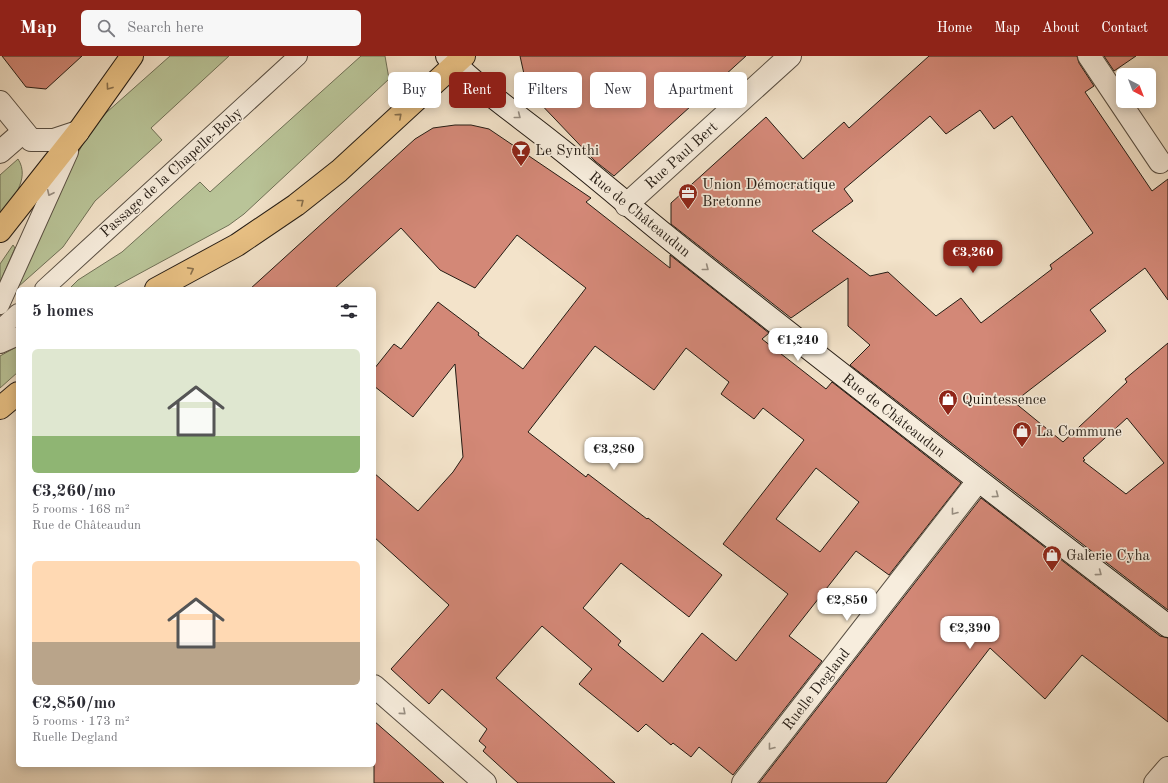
<!DOCTYPE html>
<meta charset="utf-8">
<style>
body{margin:0;font-family:"Old Standard TT",serif;background:#f7f7f7;color:#2b2b33;height:100vh;display:flex;flex-direction:column;font-size:15px;white-space:nowrap}
*{box-sizing:border-box;margin:0}
p{font-size:13px;color:#7c7c81}
.icon{flex:none;width:22px;height:22px;fill:none;stroke:currentColor;stroke-width:2;stroke-linecap:round;stroke-linejoin:round}
.map{position:relative;flex:1;overflow:hidden}
.drawer{position:absolute;left:16px;top:231px;width:360px;height:480px;display:flex;flex-direction:column;background:#fff;border-radius:6px;box-shadow:0 2px 10px #0003}
.drawer>*{flex:none}
.hud{position:absolute;left:388px;top:16px;width:380px;height:36px;display:flex;gap:8px}
.needle{width:26px;rotate:138deg}
.controls{position:absolute;left:1116px;top:12px;display:grid;gap:8px}
.controls a{display:grid;place-items:center;width:40px;height:40px;border-radius:6px;background:#fff;box-shadow:0 2px 10px #0003;font-size:20px}
.price{position:absolute;translate:-50% -34px;padding:0 9px;border-radius:8px;background:#fff;color:#222;font-size:13px;line-height:26px;filter:drop-shadow(0 1px 2px #0008)}
.price::after{content:'';position:absolute;left:50%;top:24px;width:12px;height:9px;margin-left:-6px;background:inherit;clip-path:polygon(0 0,100% 0,50% 100%)}
.price.active{background:#8f2418;color:#fff}
ul{padding:0;list-style:none}
li{display:grid;align-content:center;gap:8px;height:212px;padding:0 16px}
li span{display:grid;place-items:center;height:124px;border-radius:6px;color:#555}
li>.icon{margin-inline-start:auto}
span .icon{width:72px;height:72px;fill:#fffc;stroke-width:1}
li b{font-size:17px}
h2{display:flex;justify-content:space-between;align-items:center;height:48px;padding:0 16px;font-size:17px}
.chip{padding:0 14px;border-radius:6px;background:#fff;box-shadow:0 2px 10px #0003;font-size:14px;line-height:36px}
.chip.active{background:#8f2418;color:#fff}
header{display:flex;align-items:center;gap:24px;box-sizing:border-box;height:56px;padding:0 20px;background:#8f2418;color:#fff}
header strong{font-size:19px}
nav{display:flex;gap:22px;margin-inline-start:auto;font-size:14px}
.search{width:280px;height:36px;background:#f7f7f7;display:flex;align-items:center;gap:10px;box-sizing:border-box;padding:0 14px;border-radius:6px;color:#7c7c81;font-size:15px}
.map>svg:first-child{display:block}
.green{fill:#b9c498;stroke:#6f7056}
.building{fill:#d38877;stroke:#251c14;fill-rule:evenodd}
.lines{fill:none;stroke-linecap:round;stroke-linejoin:round}
.service-casing{stroke:#584e42;stroke-width:20}
.pedestrian-casing{stroke:#584e42;stroke-width:24}
.minor-casing{stroke:#584e42;stroke-width:24}
.tertiary-casing{stroke:#584e42;stroke-width:24}
.secondary-casing{stroke:#251c14;stroke-width:24}
.primary-casing{stroke:#251c14;stroke-width:24}
.service{stroke:#f7eddd;stroke-width:18}
.pedestrian{stroke:#f7eddd;stroke-width:22}
.minor{stroke:#f7eddd;stroke-width:22}
.tertiary{stroke:#f7eddd;stroke-width:22}
.secondary{stroke:#f7eddd;stroke-width:22}
.primary{stroke:#eac285;stroke-width:22}
.oneway{stroke:#886f4c}
.oneway2{stroke:#988f83}
.labels{text-anchor:middle;stroke-width:3.5;stroke-linejoin:round;paint-order:stroke}
.poi-label{font-size:15px;fill:#251c14;stroke:#f7eddd;text-anchor:start}
.street-label{font-size:15px;fill:#251c14;stroke:#f7eddd}
</style>
<header>
<strong>Map</strong>
<div class="search"><svg class="icon" aria-label="search" viewBox="0 0 24 24"><circle cx="10" cy="10" r="6"/><path d="M15 15l6 6"/></svg>Search here</div>
<nav><a>Home</a><a>Map</a><a>About</a><a>Contact</a></nav>
</header>
<div class="map">
<svg width="1168" height="727" viewBox="0 0 1168 727">
<rect width="100%" height="100%" fill="#f3e3ca"/>
<filter id="stains"><feTurbulence type="fractalNoise" baseFrequency=".005" numOctaves="4"/><feColorMatrix values="0 0 0 0 .2 0 0 0 0 .09 0 0 0 0 .02 0 0 0 .5 -.17"/></filter>
<radialGradient id="worn" r=".72"><stop offset=".6" stop-color="#630" stop-opacity="0"/><stop offset="1" stop-color="#630" stop-opacity=".3"/></radialGradient>
<g class="green">
<polygon points="170,0 229,0 151,72 162,84 95,145 63,191 18,231 59,133 89,76 107,56"/>
<polygon points="361,0 385,0 389,23 244,158 229,169 111,233 69,233 78,224 122,196 200,126 210,136"/>
<path d="M18,103C31,123 11,145 0,161V119Z"/>
<polygon points="13,189 15,192 0,226 0,208"/>
<polygon points="18,290 18,316 0,332 0,300"/>
</g>
<g class="building">
<polygon points="2,0 82,0 46,33 26,31"/>
<polygon points="520,0 746,0 614,120 595,105 534,41 526,27"/>
<path d="M929,0H1077L1079,7L1094,30L1085,36L1152,135L1168,123V244L1145,212L1090,254L1106,275L1014,346L1063,386L1127,326L1125,323L1168,287V554L850,309L870,289L848,270V222L791,262L671,168V147L766,61L803,103L844,66L849,72ZM980,54L994,73L1012,60L1093,177L1050,209L1052,213L981,267L961,242L936,260L888,216L870,220L812,175L853,145L844,133L930,60L946,78ZM1127,362L1164,407L1126,438L1083,405L1085,404L1083,402Z"/>
<polygon points="1104,0 1136,0 1114,15"/>
<path d="M455,69H471L489,73L591,142L586,146L670,212V199L769,277L762,283L826,333L832,326L961,427L889,519L856,495L789,580L822,605L733,719L699,691L691,701L673,687L671,689L646,668L638,676L579,628L592,613L542,570L496,622L615,727H518L483,695L486,691L479,685L487,673L442,633L429,648L391,613L449,549L374,481V417L418,455L453,416L463,401L455,308L413,361L374,330V313L394,288L401,293L438,246L479,277L478,279L523,313L586,232L517,179L475,232L440,214L401,172L334,233H250L415,83L433,72ZM595,290L654,334L686,292L729,326L721,338L754,363L763,352L804,384L723,488L788,538L736,605L702,577L663,626L618,589L621,585L583,552L621,507L689,561L722,519L648,462L647,463L588,418L586,421L528,376ZM816,412L859,446L820,496L776,463Z"/>
<polygon points="981,442 1160,580 1168,582 1168,666 1082,599 1045,643 990,592 886,727 759,727"/>
<polygon points="374,665 398,686 444,727 374,727"/>
</g>
<g class="lines">
<g class="service-casing">
<g id="service">
<polyline points="44,233 298,0"/>
<polyline points="0,249 69,96"/>
<polyline points="0,273 18,257"/>
<polyline points="0,288 18,280"/>
</g>
</g>
<g class="pedestrian-casing">
<polyline id="pedestrian" points="0,96 23,76"/>
</g>
<g class="minor-casing">
<g id="minor">
<polyline points="1089,0 1160,106"/>
<polyline points="0,46 31,84 54,84 78,76"/>
<polyline points="374,630 485,727"/>
<polyline points="743,727 978,425"/>
<polyline points="1155,727 1168,712"/>
</g>
</g>
<g class="tertiary-casing">
<polyline id="tertiary" points="626,149 790,0"/>
</g>
<g class="secondary-casing">
<path id="secondary" d="M447,0C479,33 518,59 554,88C600,124 644,163 690,199C848,324 1007,447 1168,570"/>
</g>
<g class="primary-casing">
<g id="primary">
<polyline points="0,175 78,76 132,0"/>
<polyline points="156,233 237,189 296,149 339,115 464,0"/>
<polyline points="0,352 18,337"/>
</g>
</g>
<use href="#service" class="service"/>
<use href="#pedestrian" class="pedestrian"/>
<use href="#minor" class="minor"/>
<use href="#tertiary" class="tertiary"/>
<use href="#secondary" class="secondary"/>
<use href="#primary" class="primary"/>
</g>
<defs><path id="oneway-chevron" d="M-2-3.5L2.5 0L-2 3.5" fill="none" stroke-width="1.6" stroke-linecap="round" stroke-linejoin="round"/></defs>
<g class="oneway">
<use href="#oneway-chevron" transform="translate(109 31) rotate(126)"/>
<use href="#oneway-chevron" transform="translate(399 60) rotate(-42)"/>
<use href="#oneway-chevron" transform="translate(301 146) rotate(-38)"/>
<use href="#oneway-chevron" transform="translate(191 214) rotate(-28)"/>
</g>
<g class="oneway2">
<use href="#oneway-chevron" transform="translate(518 60) rotate(38)"/>
<use href="#oneway-chevron" transform="translate(50 137) rotate(115)"/>
<use href="#oneway-chevron" transform="translate(706 212) rotate(38)"/>
<use href="#oneway-chevron" transform="translate(996 439) rotate(37)"/>
<use href="#oneway-chevron" transform="translate(954 456) rotate(128)"/>
<use href="#oneway-chevron" transform="translate(1099 517) rotate(37)"/>
<use href="#oneway-chevron" transform="translate(403 656) rotate(41)"/>
<use href="#oneway-chevron" transform="translate(771 691) rotate(128)"/>
</g>
<defs>
<g id="bar-pin" transform="scale(1)"><path d="M0 17L-7.5 6A9.5 9.5 0 1 1 7.5 6Z" fill="#8f2418" stroke="#f7eddd"/><path d="M-6-5H6L.8 .8V4.5H3.5V6h-7V4.5H-.8V.8Z" fill="#fff"/></g>
<g id="office-pin" transform="scale(1)"><path d="M0 17L-7.5 6A9.5 9.5 0 1 1 7.5 6Z" fill="#8f2418" stroke="#f7eddd"/><path d="M-6-3h4V-5.5h4V-3h4V5H-6ZM-1-4.5V-3h2v-1.5ZM-6 0V1H6V0Z" fill="#fff"/></g>
<g id="shop-pin" transform="scale(1)"><path d="M0 17L-7.5 6A9.5 9.5 0 1 1 7.5 6Z" fill="#8f2418" stroke="#f7eddd"/><path d="M-5-2.5h2.3a2.7 3.5 0 0 1 5.4 0H5L5.5 6h-11ZM-1.5-2.5h3a1.5 2.3 0 0 0-3 0Z" fill="#fff"/></g>
</defs>
<g fill-rule="evenodd">
<use href="#bar-pin" x="521" y="94"/>
<use href="#office-pin" x="688" y="137"/>
<use href="#shop-pin" x="948" y="343"/>
<use href="#shop-pin" x="1022" y="375"/>
<use href="#shop-pin" x="1052" y="499"/>
</g>
<g class="labels">
<g class="poi-label">
<text x="535" y="99">Le Synthi</text>
<text x="702" y="133">Union Démocratique<tspan x="702" dy="17">Bretonne</tspan></text>
<text x="962" y="348">Quintessence</text>
<text x="1036" y="380">La Commune</text>
<text x="1066" y="504">Galerie Cyha</text>
</g>
<g class="street-label">
<text transform="translate(681 99) rotate(-42)" y="5">Rue Paul Bert</text>
<text transform="translate(171 116) rotate(-42)" y="5">Passage de la Chapelle-Boby</text>
<text transform="translate(640 158) rotate(39)" y="5">Rue de Châteaudun</text>
<text transform="translate(894 359) rotate(38)" y="5">Rue de Châteaudun</text>
<text transform="translate(816 633) rotate(-52)" y="5">Ruelle Degland</text>
</g>
</g>
<rect width="100%" height="100%" filter="url(#stains)"/>
<rect width="100%" height="100%" fill="url(#worn)"/>
</svg>
<div class="controls">
<a><svg class="needle" viewBox="-14 -14 28 28"><path d="M0-13l5 13h-10z" fill="#e53935"/><path d="M0 13l5-13h-10z" fill="#7c7c81"/></svg></a>
</div>
<b class="price active" style="left:973px;top:218px">€3,260</b>
<b class="price" style="left:798px;top:306px">€1,240</b>
<b class="price" style="left:614px;top:415px">€3,280</b>
<b class="price" style="left:847px;top:566px">€2,850</b>
<b class="price" style="left:970px;top:594px">€2,390</b>
<div class="hud">
<a class="chip">Buy</a>
<a class="chip active">Rent</a>
<a class="chip">Filters</a>
<a class="chip">New</a>
<a class="chip">Apartment</a>
</div>
<section class="drawer">
<h2>5 homes<svg class="icon" aria-label="filters" viewBox="0 0 24 24"><path d="M4 7h16M4 17h16"/><circle cx="9" cy="7" r="2"/><circle cx="15" cy="17" r="2"/></svg></h2>
<ul>
<li><span style="background:linear-gradient(#dfe7d0 70%,#8fb573 0)"><svg class="icon" aria-label="home" viewBox="0 0 24 24"><path d="M3 11l9-7 9 7M6 9v11h12V9"/></svg></span><div><b>€3,260/mo</b><p>5 rooms · 168 m²</p><p>Rue de Châteaudun</p></div></li>
<li><span style="background:linear-gradient(#ffd9b3 65%,#b9a48a 0)"><svg class="icon" aria-label="home" viewBox="0 0 24 24"><path d="M3 11l9-7 9 7M6 9v11h12V9"/></svg></span><div><b>€2,850/mo</b><p>5 rooms · 173 m²</p><p>Ruelle Degland</p></div></li>
</ul>
</section>
</div>
